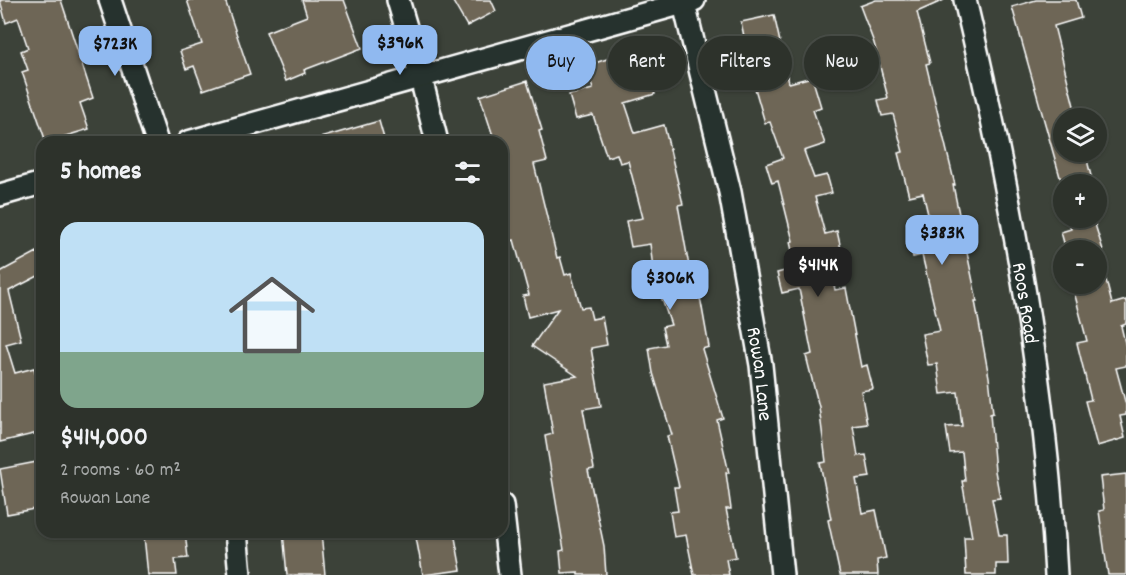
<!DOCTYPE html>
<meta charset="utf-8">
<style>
body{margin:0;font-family:Dekko,sans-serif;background:#393e37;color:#f1f3f6;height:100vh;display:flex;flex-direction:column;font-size:22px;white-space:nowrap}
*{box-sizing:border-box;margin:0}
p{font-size:20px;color:#a7aaa9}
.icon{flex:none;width:33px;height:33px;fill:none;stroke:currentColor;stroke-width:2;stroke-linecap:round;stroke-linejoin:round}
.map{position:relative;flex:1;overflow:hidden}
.sheet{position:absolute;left:36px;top:136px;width:472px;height:402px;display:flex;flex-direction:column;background:#2d322b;border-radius:18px;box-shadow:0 2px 4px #0004,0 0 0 2px #484d47}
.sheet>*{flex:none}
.guide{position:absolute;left:526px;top:36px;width:508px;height:54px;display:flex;gap:12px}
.controls{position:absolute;left:1053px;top:108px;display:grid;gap:12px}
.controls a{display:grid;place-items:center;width:54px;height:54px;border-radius:50%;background:#2d322b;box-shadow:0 2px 4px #0004,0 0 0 2px #484d47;font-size:30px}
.price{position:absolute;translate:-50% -51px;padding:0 14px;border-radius:12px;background:#90b9f0;color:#111;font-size:20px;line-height:39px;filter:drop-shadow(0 2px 3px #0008)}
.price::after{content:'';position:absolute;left:50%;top:36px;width:18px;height:14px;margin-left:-9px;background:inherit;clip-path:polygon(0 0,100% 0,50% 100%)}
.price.current{background:#222;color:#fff}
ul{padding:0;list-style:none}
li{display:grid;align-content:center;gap:12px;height:318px;padding:0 24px}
li span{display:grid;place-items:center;height:186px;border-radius:18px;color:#555}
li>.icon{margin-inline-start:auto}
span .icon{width:108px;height:108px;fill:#fffc;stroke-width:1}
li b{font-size:26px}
h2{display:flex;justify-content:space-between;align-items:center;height:72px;padding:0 24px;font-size:26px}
.tag{padding:0 21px;border-radius:27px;background:#2d322b;box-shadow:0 2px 4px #0004,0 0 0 2px #484d47;font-size:21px;line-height:54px}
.tag.current{background:#90b9f0;color:#111}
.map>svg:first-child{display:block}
.building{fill:#6e6656;stroke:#fff;stroke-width:1.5}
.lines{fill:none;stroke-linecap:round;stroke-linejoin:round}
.minor-casing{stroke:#fff;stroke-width:26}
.minor{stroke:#26332d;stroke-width:21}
.labels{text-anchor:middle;stroke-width:4.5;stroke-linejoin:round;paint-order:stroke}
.street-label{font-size:21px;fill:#fff;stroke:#26332d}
</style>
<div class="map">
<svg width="1126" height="575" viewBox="0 0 1126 575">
<rect width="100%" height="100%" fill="#3c4239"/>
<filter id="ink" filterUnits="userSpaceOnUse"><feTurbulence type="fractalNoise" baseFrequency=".0167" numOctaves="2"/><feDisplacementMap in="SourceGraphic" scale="12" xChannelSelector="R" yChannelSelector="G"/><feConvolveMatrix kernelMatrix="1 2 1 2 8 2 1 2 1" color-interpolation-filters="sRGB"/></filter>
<g filter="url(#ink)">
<g class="building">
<polygon points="0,0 61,0 93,98 80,103 89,129 46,142 22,72 28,70 21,51 28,48 18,18 6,23"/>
<polygon points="187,0 225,0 250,74 203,90 194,66 186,69 180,51 202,44"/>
<polygon points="302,0 344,0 362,48 304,70 305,73 286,81 266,32 307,16"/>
<polygon points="452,0 491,0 496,11 467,26"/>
<polygon points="876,0 944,0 917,12 930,63 926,64 955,185 953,185 977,301 975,301 989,377 993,413 990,414 995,471 1000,498 992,499 999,535 1007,535 1008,564 996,564 996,575 966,575 964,537 972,537 962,481 965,481 962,452 950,453 946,427 962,426 958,392 941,394 937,364 928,365 922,334 940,331 922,255 913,257 908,232 931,227 923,193 909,196 898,153 903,152 893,114 882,116 878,100 888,98 874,43 860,6"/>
<polygon points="1036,0 1076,0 1081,18 1054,26 1077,118 1064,118 1064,152 1085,152 1093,184 1062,184 1012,7"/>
<polygon points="774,15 789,83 812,77 821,107 813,110 825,144 804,151 814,178 827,175 832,193 815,197 825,234 837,231 841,249 827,252 835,290 846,288 861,367 867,365 873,389 861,391 867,424 853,426 858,456 866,455 870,477 856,479 862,513 876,510 886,558 877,560 878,575 840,575 828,520 831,519 820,463 826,462 819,407 806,356 812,354 799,289 782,293 777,273 796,268 790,242 793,241 778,181 772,183 766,164 783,158 770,122 765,123 754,85 741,22"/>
<polygon points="640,48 655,94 625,103 635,133 664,125 683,204 678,205 689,266 701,302 709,347 702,349 723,418 717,420 729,473 726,473 731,509 726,509 736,557 726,559 729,575 694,575 686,535 674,537 670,512 678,511 674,487 679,487 667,436 672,435 653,373 649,348 666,345 662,327 671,325 654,276 650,244 631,247 626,221 643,218 628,161 620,163 617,154 607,157 593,115 576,119 569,95 593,89 586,66"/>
<polygon points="527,81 542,130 539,131 547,161 534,164 557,258 560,257 565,275 571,273 581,308 589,307 592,319 602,317 607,345 591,348 601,406 583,409 594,469 588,470 604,546 606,575 578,575 578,572 562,573 560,551 564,550 545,436 553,434 544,382 577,376 532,346 558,309 528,317 523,296 529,295 514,240 510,241 504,211 507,210 502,194 502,142 495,142 480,96"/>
<polygon points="379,121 385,142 321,142 320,138"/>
<polygon points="1068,218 1093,218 1103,250 1066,250 1061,232 1071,229"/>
<polygon points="37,252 42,261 42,274 9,291 21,340 6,344 15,373 34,368 42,395 42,432 0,442 0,272"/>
<polygon points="1106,280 1112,304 1126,300 1126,324 1121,326 1126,347 1126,366 1116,368 1126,405 1126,415 1120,416 1125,438 1097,446 1085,401 1091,400 1077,343 1087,341 1073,288"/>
<polygon points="42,461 42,490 37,491 40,508 7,514 0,469"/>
<polygon points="1126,474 1126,575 1108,575 1099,511 1104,510 1100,477"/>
<polygon points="185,532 188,558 175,559 177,575 148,575 144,536"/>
<polygon points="283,532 321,532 325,575 287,575"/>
<polygon points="415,532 454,532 461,570 423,575"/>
</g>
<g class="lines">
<g class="minor-casing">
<g id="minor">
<polyline points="110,0 157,142"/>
<polyline points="398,0 421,78 437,142"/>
<path id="s1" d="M683,0L730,192L761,365L782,575"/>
<path id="s2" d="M965,0C1010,189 1046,381 1056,575"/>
<polyline points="188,142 694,0"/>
<polyline points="0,195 42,183"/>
<polyline points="502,505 510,575"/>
<polyline points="236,532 240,575"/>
</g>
</g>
<use href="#minor" class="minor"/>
</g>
</g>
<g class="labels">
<g class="street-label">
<text dy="7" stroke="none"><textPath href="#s2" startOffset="309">Roos Road</textPath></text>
<text dy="7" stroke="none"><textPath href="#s1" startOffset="382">Rowan Lane</textPath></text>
</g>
</g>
</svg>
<div class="controls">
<a><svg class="icon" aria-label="layers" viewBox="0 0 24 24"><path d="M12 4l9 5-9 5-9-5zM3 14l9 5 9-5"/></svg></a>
<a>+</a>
<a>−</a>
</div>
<b class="price" style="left:400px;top:76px">$396K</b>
<b class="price" style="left:115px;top:77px">$723K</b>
<b class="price" style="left:942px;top:266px">$383K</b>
<b class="price current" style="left:818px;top:298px">$414K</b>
<b class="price" style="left:670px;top:311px">$306K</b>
<div class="guide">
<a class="tag current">Buy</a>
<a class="tag">Rent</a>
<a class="tag">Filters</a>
<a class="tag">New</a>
</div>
<section class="sheet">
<h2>5 homes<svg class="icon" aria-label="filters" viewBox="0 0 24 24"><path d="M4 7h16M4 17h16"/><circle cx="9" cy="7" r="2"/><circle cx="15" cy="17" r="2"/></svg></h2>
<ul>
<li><span style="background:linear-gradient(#bfe0f5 70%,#7fa58c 0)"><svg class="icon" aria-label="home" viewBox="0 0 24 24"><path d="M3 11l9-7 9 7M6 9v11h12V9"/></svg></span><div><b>$414,000</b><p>2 rooms · 60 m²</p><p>Rowan Lane</p></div></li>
</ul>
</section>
</div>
